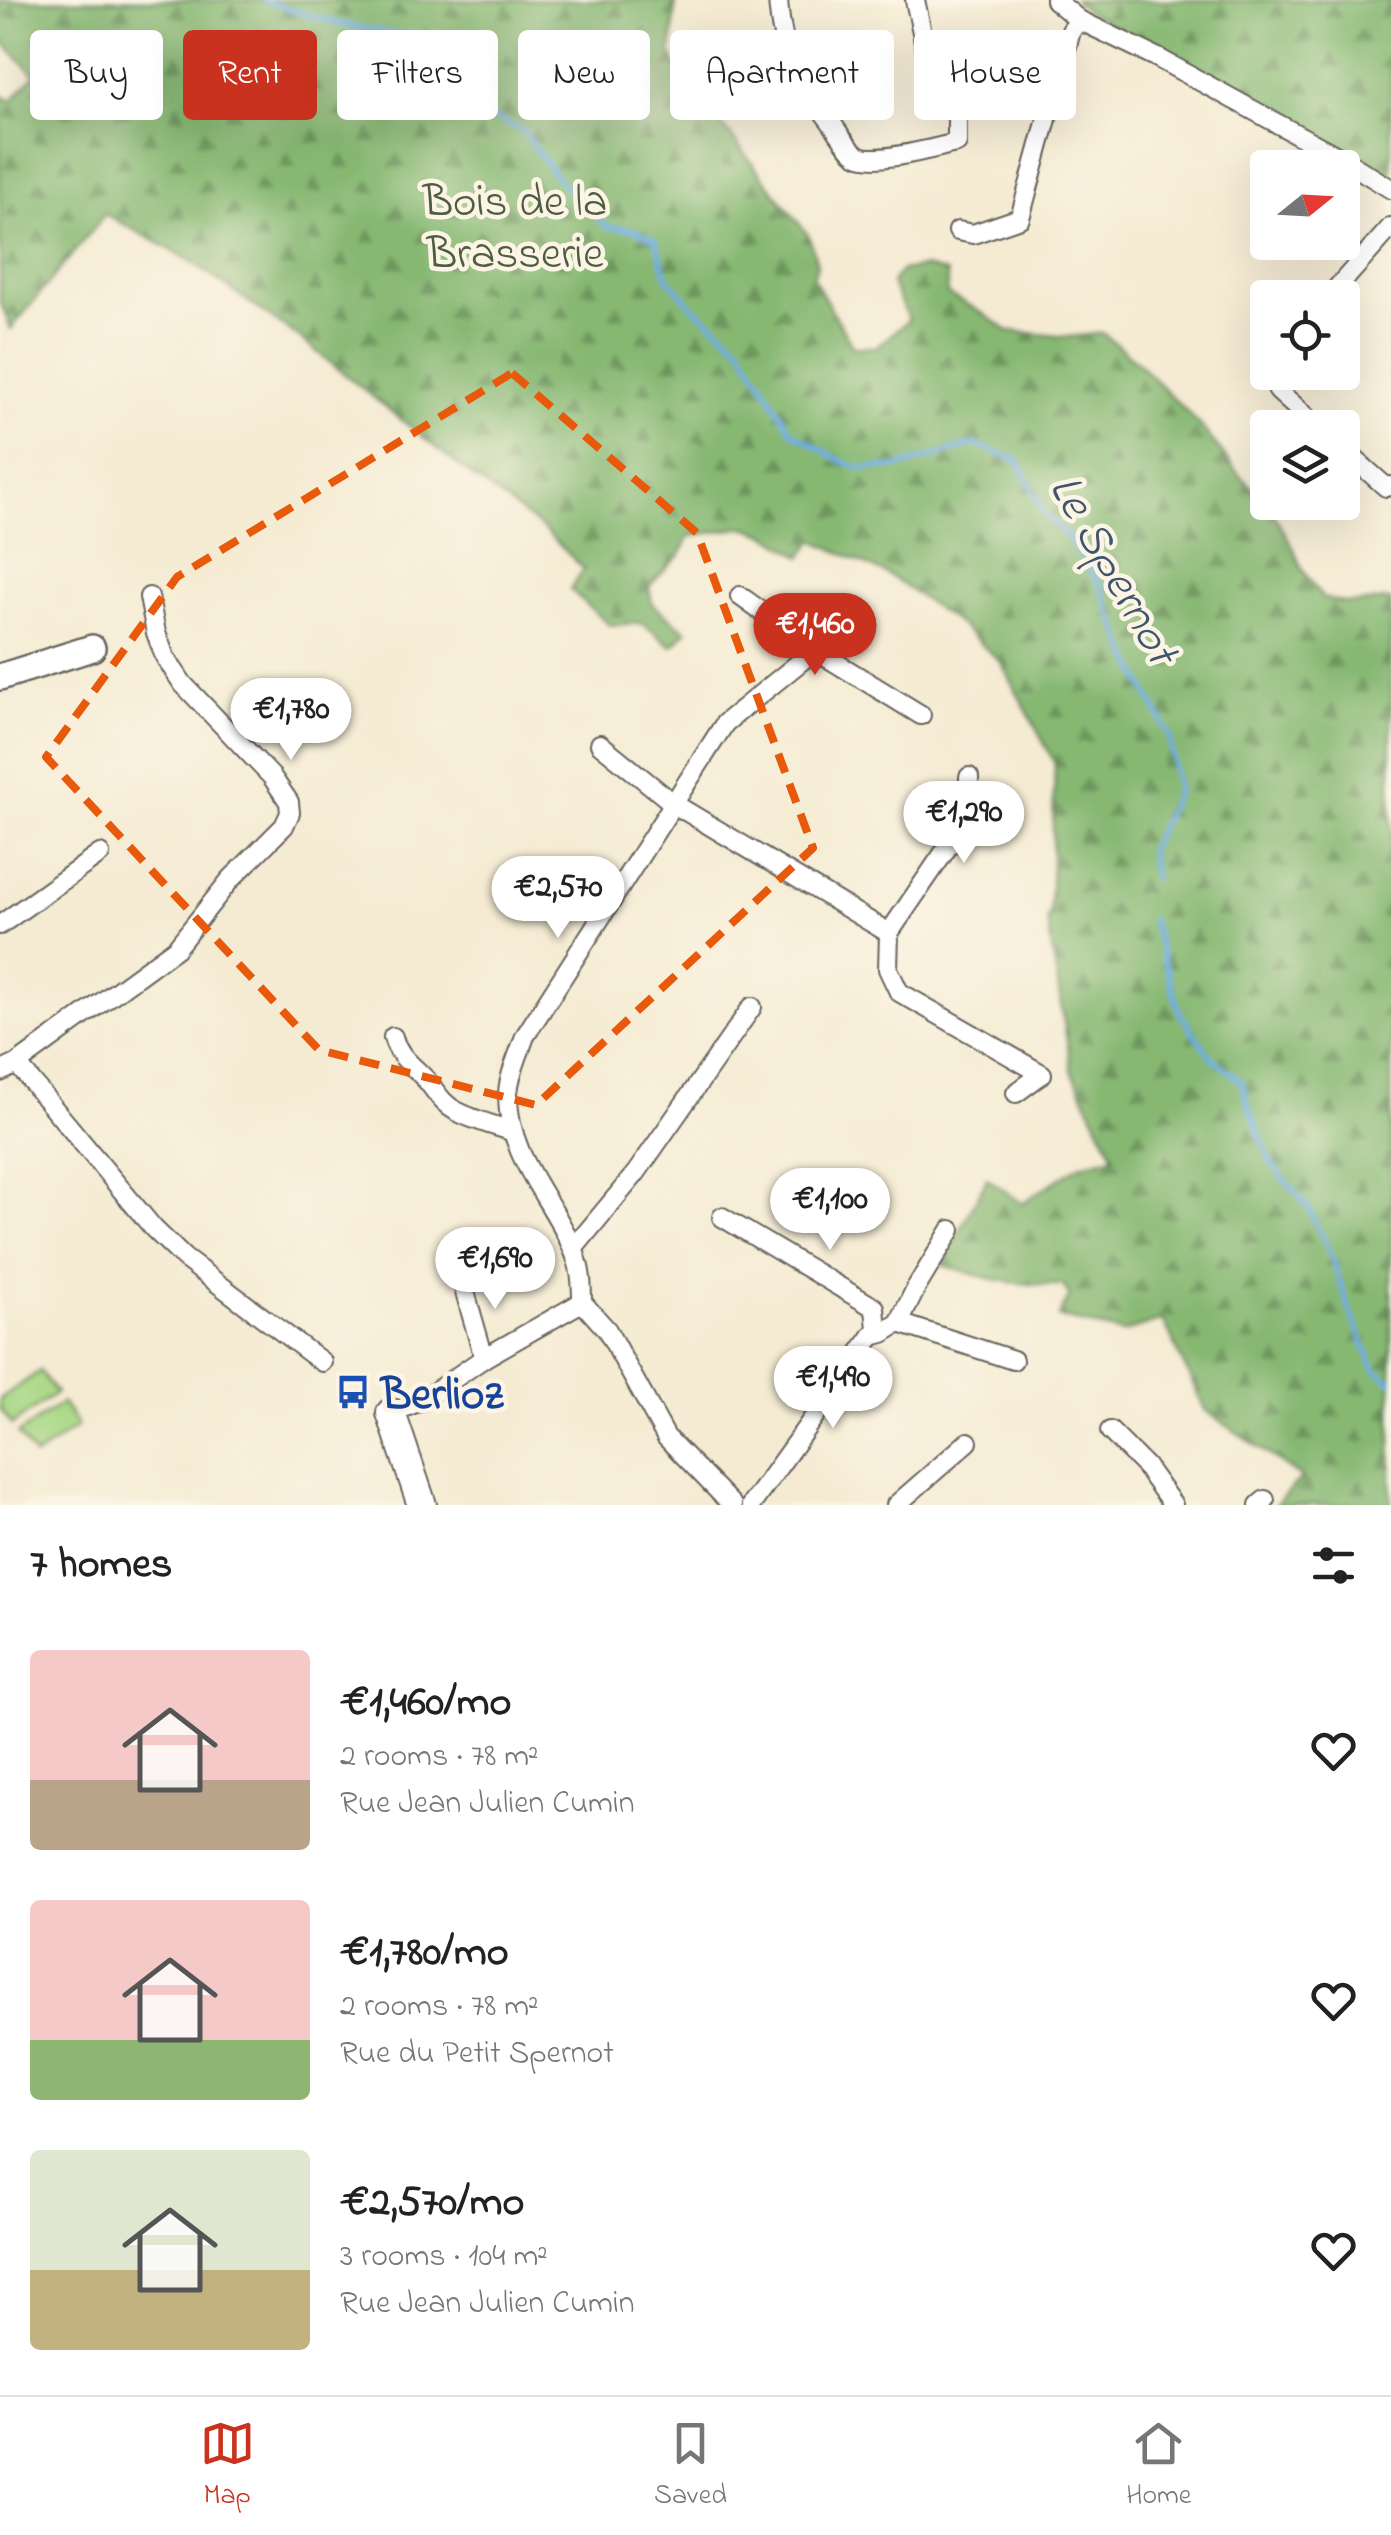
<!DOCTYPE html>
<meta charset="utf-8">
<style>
body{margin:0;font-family:"Indie Flower",sans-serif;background:#f2f2f2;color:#222;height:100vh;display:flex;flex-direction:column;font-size:38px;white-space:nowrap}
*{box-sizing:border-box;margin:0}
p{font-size:32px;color:#767676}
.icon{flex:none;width:55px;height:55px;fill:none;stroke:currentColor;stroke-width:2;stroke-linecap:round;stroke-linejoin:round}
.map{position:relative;height:1505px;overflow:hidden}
.panel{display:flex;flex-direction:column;background:#fff;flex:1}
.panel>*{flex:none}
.guide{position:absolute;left:30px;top:30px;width:1332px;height:90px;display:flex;gap:20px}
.needle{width:65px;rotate:72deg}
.tools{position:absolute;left:1250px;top:150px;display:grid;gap:20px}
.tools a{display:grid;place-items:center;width:110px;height:110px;border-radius:10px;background:#fff;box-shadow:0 10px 40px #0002;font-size:50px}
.price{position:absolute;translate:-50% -85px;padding:0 22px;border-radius:35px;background:#fff;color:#222;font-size:32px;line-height:65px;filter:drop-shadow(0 2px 5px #0008)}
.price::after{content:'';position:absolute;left:50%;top:60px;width:30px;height:22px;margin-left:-15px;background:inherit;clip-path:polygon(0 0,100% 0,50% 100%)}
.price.on{background:#c8321e;color:#fff}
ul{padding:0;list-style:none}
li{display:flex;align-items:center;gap:30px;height:250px;padding:0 30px}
li span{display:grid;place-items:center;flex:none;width:280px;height:200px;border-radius:10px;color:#555}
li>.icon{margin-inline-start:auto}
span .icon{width:120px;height:120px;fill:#fffc;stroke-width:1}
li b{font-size:42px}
h2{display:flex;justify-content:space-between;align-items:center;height:120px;padding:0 30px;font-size:42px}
.tag{padding:0 35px;border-radius:10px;background:#fff;box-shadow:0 10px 40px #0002;font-size:35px;line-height:90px}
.tag.on{background:#c8321e;color:#fff}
.menu{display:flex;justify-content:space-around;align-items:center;height:140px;border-top:2px solid #e0e0e0;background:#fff;font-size:28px;color:#767676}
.menu a{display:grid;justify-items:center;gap:5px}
.menu .on{color:#c8321e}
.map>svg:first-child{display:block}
.forest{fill:url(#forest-firs);stroke:#516a47;stroke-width:2.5}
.pitch{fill:#a8d785;stroke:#627a50;stroke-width:2.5}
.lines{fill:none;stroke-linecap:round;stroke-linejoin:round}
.stream{stroke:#71ade2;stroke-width:5}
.street-casing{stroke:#68645c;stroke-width:22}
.secondary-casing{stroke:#68645c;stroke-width:30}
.primary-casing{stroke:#68645c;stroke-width:32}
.street{stroke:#fff;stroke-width:18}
.secondary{stroke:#fff;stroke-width:25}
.primary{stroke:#fff;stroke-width:28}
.marked{fill:none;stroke:#e8590c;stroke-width:8;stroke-dasharray:20 12;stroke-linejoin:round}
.labels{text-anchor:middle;stroke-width:9;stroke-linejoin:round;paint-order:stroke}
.park-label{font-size:45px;fill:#4d5d41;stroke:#fcf5e5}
.transit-label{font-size:45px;font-weight:bold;fill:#164399;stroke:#fcf5e5;text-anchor:start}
.water-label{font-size:48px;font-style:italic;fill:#3e566b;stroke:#fcf5e5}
</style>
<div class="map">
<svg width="1391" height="1505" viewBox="0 0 1391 1505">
<defs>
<pattern id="forest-firs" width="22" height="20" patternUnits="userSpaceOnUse" patternTransform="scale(2.5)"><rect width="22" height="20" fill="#86b872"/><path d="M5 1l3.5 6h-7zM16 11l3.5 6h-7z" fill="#6d955d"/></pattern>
</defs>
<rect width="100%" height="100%" fill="#fcf5e5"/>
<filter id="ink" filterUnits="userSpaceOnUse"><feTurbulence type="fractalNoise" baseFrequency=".01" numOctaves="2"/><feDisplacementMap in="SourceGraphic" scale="20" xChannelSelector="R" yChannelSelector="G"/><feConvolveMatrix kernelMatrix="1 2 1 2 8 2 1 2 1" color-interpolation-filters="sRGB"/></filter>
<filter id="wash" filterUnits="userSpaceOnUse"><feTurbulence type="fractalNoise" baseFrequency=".0048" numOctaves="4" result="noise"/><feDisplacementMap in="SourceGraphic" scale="40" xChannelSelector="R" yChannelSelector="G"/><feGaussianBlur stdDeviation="2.25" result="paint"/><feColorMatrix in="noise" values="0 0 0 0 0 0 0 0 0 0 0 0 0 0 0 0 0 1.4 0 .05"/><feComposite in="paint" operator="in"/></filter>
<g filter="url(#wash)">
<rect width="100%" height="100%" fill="#f5ebd3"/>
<g class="forest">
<path d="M0,0H676L671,53L675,64L809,236L817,265L813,278L853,347H876L909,320L891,283L901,271L924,267L947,273V294L974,308L1009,331L1068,337L1103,333L1135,360L1200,425L1241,477L1267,501L1292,545L1302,569L1322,598L1348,604L1391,600V1505H1275L1302,1478L1205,1410L1163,1320L1122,1333L1059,1317L1070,1295L1063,1285C1016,1286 987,1279 942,1265L987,1178L1022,1203L1080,1165L1114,1156L1072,1071L1047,919L1050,911L1055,764L1001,662L961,626L889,575L814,540L802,557L768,535L745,527L690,536L680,555L649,586L652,604L687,631L672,646L642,623L609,625L570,589L584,569L543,529L461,468L300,338L189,260L105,214L11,329L0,301V96L12,100L35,75L0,39Z"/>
<polygon points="1074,0 1391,0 1391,177 1085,10"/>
</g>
<g class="pitch">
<polygon points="40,1371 56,1393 12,1425 0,1408 0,1399"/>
<polygon points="62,1403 78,1426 35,1457 18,1434"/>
</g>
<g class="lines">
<g class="stream">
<path d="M264,0C314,19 352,28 404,35L426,65L493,117L523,131L556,177L607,227L633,229L656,240L667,277L692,306L741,347L791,431L841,461L860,468L898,467L974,444L1018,460L1045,515L1066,535L1100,585L1131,660L1170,737L1177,791L1149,850L1154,878"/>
<polyline points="1151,919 1180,1013 1211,1057 1242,1082 1249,1107 1271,1163 1308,1207 1332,1257 1347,1303 1374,1368 1391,1382"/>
</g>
</g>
</g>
<g filter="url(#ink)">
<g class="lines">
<g class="street-casing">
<g id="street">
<path d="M778,0C782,59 799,79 833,125C840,134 848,149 858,155C876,165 936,147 957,143V117L926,51L915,0"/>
<polyline points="1055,0 1079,20 1156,57 1344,160 1391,189"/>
<polyline points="958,231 973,234 1020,218 1071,31 1079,20"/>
<polyline points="1328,298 1391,227"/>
<polyline points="1274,372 1278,391 1319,428"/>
<polyline points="1342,448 1386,487 1391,486"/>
<polyline points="740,596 815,650 921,715"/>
<polyline points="600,744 674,804 889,933 888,969 899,992 1042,1074 1016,1093"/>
<polyline points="0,925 100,854"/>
<polyline points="889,933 969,816 969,777"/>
<path d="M393,1037C398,1057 415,1067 428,1082C437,1093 443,1104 456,1111C473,1120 493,1125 511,1131"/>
<polyline points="17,1064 154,1229 184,1258 322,1362"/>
<polyline points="0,1072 17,1064 176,948 230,880 284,826 290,813 289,802 272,777 183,684 165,657 156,633 149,597"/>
<polyline points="722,1217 875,1308 877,1329 751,1505"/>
<polyline points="573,1249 636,1173 752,1007"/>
<polyline points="476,1250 455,1257 484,1358"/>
<path d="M582,1302C582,1283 581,1267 573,1249C551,1196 508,1158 508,1095C508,1077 519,1054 525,1036L725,723L815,650"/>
<polyline points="899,1323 1013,1360"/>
<polyline points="872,1336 883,1333 899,1323 916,1288 951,1230"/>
<polyline points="391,1413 423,1400 484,1358 582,1302 607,1330 666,1437 732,1505"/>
<polyline points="1110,1431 1145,1466 1173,1505"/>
<polyline points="896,1505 968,1442"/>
<polyline points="1259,1505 1265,1500"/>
</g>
</g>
<g class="secondary-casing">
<polyline id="secondary" points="0,677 92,648"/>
</g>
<g class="primary-casing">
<polyline id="primary" points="391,1413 422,1505"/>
</g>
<use href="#street" class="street"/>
<use href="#secondary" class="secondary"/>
<use href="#primary" class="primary"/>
</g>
</g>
<path class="marked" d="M512,373L697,533L813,848L536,1105L319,1050L46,757L177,577Z"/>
<defs>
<g id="bus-bare" transform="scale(2.7)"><path d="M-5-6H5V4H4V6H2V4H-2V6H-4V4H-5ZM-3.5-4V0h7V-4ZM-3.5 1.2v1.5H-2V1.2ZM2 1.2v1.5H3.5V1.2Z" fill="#1a4fb4" stroke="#fcf5e5" stroke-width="2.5" paint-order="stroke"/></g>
</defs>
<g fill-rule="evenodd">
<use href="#bus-bare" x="353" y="1392"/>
</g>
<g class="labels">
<g class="park-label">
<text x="515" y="215">Bois de la<tspan x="515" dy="52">Brasserie</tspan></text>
</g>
<g class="transit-label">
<text x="381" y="1408">Berlioz</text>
</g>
<g class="water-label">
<text transform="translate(1116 568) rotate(60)" y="17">Le Spernot</text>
</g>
</g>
</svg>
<div class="tools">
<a><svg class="needle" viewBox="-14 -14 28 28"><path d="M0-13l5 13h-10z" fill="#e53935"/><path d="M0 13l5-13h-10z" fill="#767676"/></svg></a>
<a><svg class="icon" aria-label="locate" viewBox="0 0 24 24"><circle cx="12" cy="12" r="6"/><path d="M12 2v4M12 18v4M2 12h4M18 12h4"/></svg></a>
<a><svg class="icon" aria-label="layers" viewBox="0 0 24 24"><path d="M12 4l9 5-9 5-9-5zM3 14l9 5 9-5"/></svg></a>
</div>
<b class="price on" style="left:815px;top:678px">€1,460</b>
<b class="price" style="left:291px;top:763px">€1,780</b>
<b class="price" style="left:964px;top:866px">€1,290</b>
<b class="price" style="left:558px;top:941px">€2,570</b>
<b class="price" style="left:830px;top:1253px">€1,100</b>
<b class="price" style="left:495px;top:1312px">€1,690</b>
<b class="price" style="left:833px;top:1431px">€1,490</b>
<div class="guide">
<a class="tag">Buy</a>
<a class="tag on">Rent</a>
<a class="tag">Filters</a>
<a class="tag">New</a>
<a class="tag">Apartment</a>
<a class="tag">House</a>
</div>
</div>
<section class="panel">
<h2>7 homes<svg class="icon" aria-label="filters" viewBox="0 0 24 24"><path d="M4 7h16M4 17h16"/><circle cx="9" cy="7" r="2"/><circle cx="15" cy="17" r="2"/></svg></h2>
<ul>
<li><span style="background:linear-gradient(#f6c9c9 65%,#b9a48a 0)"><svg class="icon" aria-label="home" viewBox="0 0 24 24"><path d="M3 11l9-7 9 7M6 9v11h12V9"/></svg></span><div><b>€1,460/mo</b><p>2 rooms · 78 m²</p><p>Rue Jean Julien Cumin</p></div><svg class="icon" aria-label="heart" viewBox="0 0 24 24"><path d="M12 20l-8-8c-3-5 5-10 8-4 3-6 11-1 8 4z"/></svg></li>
<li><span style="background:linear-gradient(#f6c9c9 70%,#8fb573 0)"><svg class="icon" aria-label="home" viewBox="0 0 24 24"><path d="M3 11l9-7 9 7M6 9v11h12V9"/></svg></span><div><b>€1,780/mo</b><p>2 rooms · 78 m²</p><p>Rue du Petit Spernot</p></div><svg class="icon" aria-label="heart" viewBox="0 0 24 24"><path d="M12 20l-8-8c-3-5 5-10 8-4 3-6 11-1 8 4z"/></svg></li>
<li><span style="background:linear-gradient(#dfe7d0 60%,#c2b280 0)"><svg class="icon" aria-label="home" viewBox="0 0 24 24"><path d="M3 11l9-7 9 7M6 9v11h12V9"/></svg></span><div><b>€2,570/mo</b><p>3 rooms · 104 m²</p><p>Rue Jean Julien Cumin</p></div><svg class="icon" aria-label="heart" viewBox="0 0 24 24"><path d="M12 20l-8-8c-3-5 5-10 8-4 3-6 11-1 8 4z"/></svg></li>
</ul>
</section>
<nav class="menu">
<a class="on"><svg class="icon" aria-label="map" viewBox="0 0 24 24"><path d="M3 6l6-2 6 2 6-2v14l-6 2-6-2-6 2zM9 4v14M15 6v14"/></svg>Map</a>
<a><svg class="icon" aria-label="saved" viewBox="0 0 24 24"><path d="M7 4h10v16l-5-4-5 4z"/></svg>Saved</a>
<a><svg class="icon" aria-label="home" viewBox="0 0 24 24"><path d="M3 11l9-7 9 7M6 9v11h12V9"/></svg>Home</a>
</nav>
